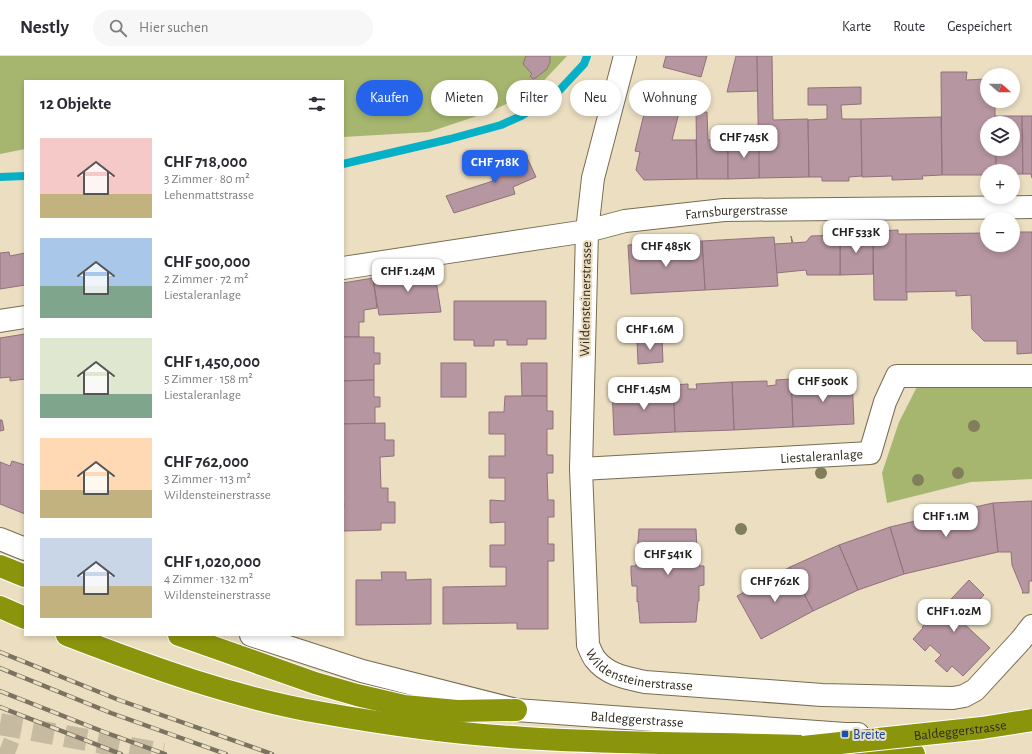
<!DOCTYPE html>
<html lang="de">
<meta charset="utf-8">
<style>
body{margin:0;font-family:"Alegreya Sans",sans-serif;background:#f7f7f7;color:#2b2b33;height:100vh;display:flex;flex-direction:column;font-size:15px;white-space:nowrap}
*{box-sizing:border-box;margin:0}
p{font-size:13px;color:#7c7c81}
.icon{flex:none;width:22px;height:22px;fill:none;stroke:currentColor;stroke-width:2;stroke-linecap:round;stroke-linejoin:round}
.map{position:relative;flex:1;overflow:hidden}
.drawer{position:absolute;left:24px;top:24px;width:320px;height:556px;display:flex;flex-direction:column;background:#fff;border-radius:0px;box-shadow:0 2px 6px #0003}
.drawer>*{flex:none}
.guide{position:absolute;left:356px;top:24px;width:380px;height:36px;display:flex;gap:8px}
.needle{width:26px;rotate:110deg}
.buttons{position:absolute;left:980px;top:12px;display:grid;gap:8px}
.buttons a{display:grid;place-items:center;width:40px;height:40px;border-radius:50%;background:#fff;box-shadow:0 2px 6px #0003;font-size:20px}
.price{position:absolute;translate:-50% -34px;padding:0 9px;border-radius:8px;background:#fff;color:#222;font-size:13px;line-height:26px;filter:drop-shadow(0 1px 2px #0008)}
.price::after{content:'';position:absolute;left:50%;top:24px;width:12px;height:9px;margin-left:-6px;background:inherit;clip-path:polygon(0 0,100% 0,50% 100%)}
.price.on{background:#2563eb;color:#fff}
ul{padding:0;list-style:none}
li{display:flex;align-items:center;gap:12px;height:100px;padding:0 16px}
li span{display:grid;place-items:center;flex:none;width:112px;height:80px;border-radius:0px;color:#555}
li>.icon{margin-inline-start:auto}
span .icon{width:48px;height:48px;fill:#fffc;stroke-width:1}
li b{font-size:17px}
h2{display:flex;justify-content:space-between;align-items:center;height:48px;padding:0 16px;font-size:17px}
.chip{padding:0 14px;border-radius:18px;background:#fff;box-shadow:0 2px 6px #0003;font-size:14px;line-height:36px}
.chip.on{background:#2563eb;color:#fff}
header{display:flex;align-items:center;gap:24px;box-sizing:border-box;height:56px;padding:0 20px;background:#fff;border-bottom:1px solid #e1e1e2}
header strong{font-size:19px}
nav{display:flex;gap:22px;margin-inline-start:auto;font-size:14px}
.search{width:280px;height:36px;background:#f7f7f7;display:flex;align-items:center;gap:10px;box-sizing:border-box;padding:0 14px;border-radius:22px;color:#7c7c81;font-size:15px}
.map>svg:first-child{display:block}
.green{fill:#a6b66f}
.lines{fill:none;stroke-linecap:round;stroke-linejoin:round}
.stream{stroke:#06b0c6;stroke-width:8}
.building{fill:#b696a0;stroke:#90717c}
.highway-tunnel{stroke:#c6baa1;stroke-width:22;stroke-dasharray:22 11;stroke-linecap:butt}
.minor-casing{stroke:#786c52;stroke-width:24}
.highway-casing{stroke:#fff;stroke-width:24}
.minor{stroke:#fff;stroke-width:22}
.highway{stroke:#8b950c;stroke-width:22}
.rail-casing{stroke:#7b7361;stroke-width:4.5}
.rail{stroke:#ebdec1;stroke-width:3;stroke-dasharray:9;stroke-linecap:butt}
.highway-bridge-casing{stroke:#fff;stroke-width:24;stroke-linecap:butt}
.highway-bridge{stroke:#8b950c;stroke-width:22}
.tree{fill:#807e5b}
.transit-dot{fill:#1a4fb4;stroke:#ebdec1;stroke-width:1.5}
.labels{text-anchor:middle;stroke-width:4;stroke-linejoin:round;paint-order:stroke}
.street-label{font-size:14px;fill:#302b20;stroke:#ebdec1}
.transit-label{font-size:14px;fill:#164399;stroke:#ebdec1;text-anchor:start}
</style>
<header>
<strong>Nestly</strong>
<div class="search"><svg class="icon" aria-label="search" viewBox="0 0 24 24"><circle cx="10" cy="10" r="6"/><path d="M15 15l6 6"/></svg>Hier suchen</div>
<nav><a>Karte</a><a>Route</a><a>Gespeichert</a></nav>
</header>
<div class="map">
<svg width="1032" height="698" viewBox="0 0 1032 698">
<rect width="100%" height="100%" fill="#ebdec1"/>
<g class="green">
<polygon points="0,0 567,0 534,35 489,56 429,76 343,81 343,25 25,25 25,93 0,98"/>
<polygon points="920,325 1032,328 1032,423 971,426 887,447 882,417 899,366"/>
</g>
<g class="lines">
<g class="stream">
<polyline points="343,108 450,83 501,69 521,60 556,38 584,8 587,0"/>
<polyline points="0,121 25,120"/>
</g>
</g>
<g class="building">
<polygon points="526,0 550,0 550,6 547,13 537,21 533,23 530,20 532,18 523,8"/>
<polygon points="666,0 707,0 701,21 663,11"/>
<polygon points="736,0 757,0 758,35 727,36"/>
<polygon points="757,0 772,0 773,64 808,63 809,121 759,122"/>
<polygon points="941,16 967,16 966,24 987,23 987,45 995,45 995,67 987,67 987,93 996,93 996,115 987,115 987,119 942,119"/>
<polygon points="658,26 685,33 672,84 696,84 697,123 644,124 636,114 640,96 635,95 645,54 651,56"/>
<polygon points="861,31 861,48 841,49 842,63 861,63 862,120 849,121 849,125 822,125 822,121 809,121 808,64 827,63 827,49 808,49 808,32"/>
<polygon points="696,56 707,56 708,84 728,84 728,123 697,123"/>
<polygon points="995,60 1022,60 1023,118 1013,118 1013,115 996,115 996,93 1013,93 1013,67 995,67"/>
<polygon points="1022,60 1032,60 1032,122 1031,118 1023,118"/>
<polygon points="941,61 942,119 922,120 923,123 892,124 892,120 862,121 861,63"/>
<polygon points="759,83 759,122 728,123 728,84"/>
<polygon points="524,95 536,121 513,131 515,138 454,157 446,140 493,125 489,111"/>
<polygon points="898,174 898,178 906,178 907,244 874,244 873,178 881,178 881,175"/>
<polygon points="1013,176 1032,176 1032,297 1017,298 1017,285 984,285 972,273 971,239 956,240 956,235 906,236 906,178 987,177 987,189 1013,189"/>
<polygon points="873,178 873,218 840,219 840,179"/>
<polygon points="840,179 840,219 807,219 806,214 776,217 774,188 792,187 791,180 793,187 806,186 811,180"/>
<polygon points="774,181 778,230 705,234 702,185"/>
<polygon points="702,185 705,234 631,238 628,189"/>
<polygon points="9,196 10,200 25,197 25,229 0,233 0,197"/>
<polygon points="434,212 441,256 379,259 373,222"/>
<polygon points="373,222 377,252 364,254 364,266 359,266 359,281 343,281 343,227"/>
<polygon points="454,245 546,245 546,283 527,283 527,289 507,289 507,284 494,284 494,290 474,290 474,284 454,284"/>
<polygon points="25,278 25,323 10,325 10,321 0,322 0,282"/>
<polygon points="343,281 374,281 374,297 380,297 380,308 374,308 374,324 343,325"/>
<polygon points="662,283 663,306 638,308 637,284"/>
<rect x="441" y="307" width="25" height="34"/>
<polygon points="521,307 547,307 547,340 522,340"/>
<polygon points="852,321 854,368 793,371 791,323 806,323 806,328 835,327 835,322"/>
<polygon points="791,323 793,371 734,374 732,326 767,325 767,330 776,329 776,324"/>
<polygon points="374,324 374,341 380,341 380,351 375,351 375,368 343,368 343,325"/>
<polygon points="732,326 734,374 675,376 673,329 688,328 688,333 697,333 696,328"/>
<polygon points="657,329 673,329 675,376 614,379 612,332 629,331 628,336 658,335"/>
<polygon points="505,340 547,340 547,355 553,355 553,373 547,373 547,399 553,399 553,417 547,417 548,444 554,444 554,461 548,461 548,488 554,488 554,505 548,505 548,573 517,573 517,567 443,568 443,531 506,530 506,511 490,511 490,489 505,489 505,466 490,467 490,444 505,445 505,422 489,422 489,400 505,400 505,378 489,378 489,356 504,356"/>
<polygon points="0,364 2,364 4,374 0,375"/>
<polygon points="385,367 385,384 394,384 394,400 380,401 381,432 388,432 388,446 395,446 395,467 381,467 381,474 343,475 343,451 344,451 343,439 343,368"/>
<polygon points="12,405 25,409 25,458 0,448 0,406 10,410"/>
<polygon points="1032,445 1032,525 1029,525 1029,537 1022,537 1023,536 1012,509 1011,496 998,496 993,447"/>
<polygon points="993,447 998,496 904,518 890,471 953,456 952,453 960,451 961,454"/>
<polygon points="890,471 904,518 858,534 839,489"/>
<polygon points="639,473 696,473 697,494 699,494 699,510 704,510 704,529 699,530 699,545 698,545 696,566 640,567 638,545 637,546 637,530 632,530 631,517 631,510 636,510"/>
<polygon points="839,489 858,534 813,555 790,511"/>
<polygon points="790,511 813,555 761,583 737,540"/>
<polygon points="381,516 406,516 406,524 431,523 431,568 356,569 356,524 382,524"/>
<polygon points="969,524 984,539 960,564 990,592 963,620 952,610 947,616 935,605 941,599 930,589 925,595 913,583 923,572 922,571 935,558 936,559"/>
</g>
<g class="lines">
<g class="highway-tunnel">
<polyline points="0,668 163,698"/>
<polyline points="0,692 15,698"/>
</g>
<g class="minor-casing">
<g id="minor">
<path id="s1" d="M625,0L593,122L587,175L581,413L588,589C590,593 592,599 595,603C607,619 627,622 645,626L822,639L953,642L964,640L975,634L1021,584L1032,570"/>
<path id="s2" d="M343,212L587,175L625,165L724,154L1032,151"/>
<polyline points="0,265 25,261"/>
<path id="s3" d="M581,413L870,397L885,346L897,320H1032"/>
<polyline points="0,483 25,493"/>
<path id="s4" d="M251,579L362,615L516,654L845,678H858"/>
</g>
</g>
<g class="highway-casing">
<g id="highway">
<polyline points="0,510 25,520"/>
<polyline points="0,551 25,562"/>
<path d="M67,579C150,611 235,642 323,657C390,669 457,678 525,682C617,688 710,687 802,690C839,692 877,695 914,698"/>
<polyline points="179,579 315,627 357,639 404,650 457,655 516,654"/>
</g>
</g>
<use href="#minor" class="minor"/>
<use href="#highway" class="highway"/>
<g class="rail-casing">
<g id="rail">
<polyline points="0,596 119,644 272,698"/>
<polyline points="0,612 111,657 226,698"/>
<polyline points="0,635 104,676 165,698"/>
<polyline points="0,651 121,698"/>
</g>
</g>
<use href="#rail" class="rail"/>
<g class="highway-bridge-casing">
<g id="highway-bridge">
<path id="s5" d="M803,691L982,672L1032,664"/>
</g>
</g>
<use href="#highway-bridge" class="highway-bridge"/>
</g>
<g class="tree">
<circle cx="974" cy="370" r="6"/>
<circle cx="821" cy="417" r="6"/>
<circle cx="958" cy="417" r="6"/>
<circle cx="918" cy="424" r="6"/>
<circle cx="741" cy="473" r="6"/>
</g>
<rect class="transit-dot" x="841" y="674" width="8" height="8" rx="2"/>
<g class="labels">
<g class="street-label">
<text dy="5" stroke="none"><textPath href="#s2" startOffset="398">Farnsburgerstrasse</textPath></text>
<text transform="translate(585 243) rotate(-89)" y="5">Wildensteinerstrasse</text>
<text dy="5" stroke="none"><textPath href="#s3" startOffset="241">Liestaleranlage</textPath></text>
<text dy="5" stroke="none"><textPath href="#s1" startOffset="656">Wildensteinerstrasse</textPath></text>
<text dy="5" stroke="none"><textPath href="#s4" startOffset="397">Baldeggerstrasse</textPath></text>
<text dy="5" stroke="none"><textPath href="#s5" startOffset="158">Baldeggerstrasse</textPath></text>
</g>
<g class="transit-label">
<text x="853" y="683">Breite</text>
</g>
</g>
</svg>
<div class="buttons">
<a><svg class="needle" viewBox="-14 -14 28 28"><path d="M0-13l5 13h-10z" fill="#e53935"/><path d="M0 13l5-13h-10z" fill="#7c7c81"/></svg></a>
<a><svg class="icon" aria-label="layers" viewBox="0 0 24 24"><path d="M12 4l9 5-9 5-9-5zM3 14l9 5 9-5"/></svg></a>
<a>+</a>
<a>−</a>
</div>
<b class="price" style="left:744px;top:103px">CHF 745K</b>
<b class="price on" style="left:495px;top:128px">CHF 718K</b>
<b class="price" style="left:856px;top:198px">CHF 533K</b>
<b class="price" style="left:666px;top:212px">CHF 485K</b>
<b class="price" style="left:408px;top:237px">CHF 1.24M</b>
<b class="price" style="left:650px;top:295px">CHF 1.6M</b>
<b class="price" style="left:823px;top:347px">CHF 500K</b>
<b class="price" style="left:644px;top:355px">CHF 1.45M</b>
<b class="price" style="left:946px;top:482px">CHF 1.1M</b>
<b class="price" style="left:668px;top:520px">CHF 541K</b>
<b class="price" style="left:775px;top:547px">CHF 762K</b>
<b class="price" style="left:954px;top:577px">CHF 1.02M</b>
<div class="guide">
<a class="chip on">Kaufen</a>
<a class="chip">Mieten</a>
<a class="chip">Filter</a>
<a class="chip">Neu</a>
<a class="chip">Wohnung</a>
</div>
<section class="drawer">
<h2>12 Objekte<svg class="icon" aria-label="filters" viewBox="0 0 24 24"><path d="M4 7h16M4 17h16"/><circle cx="9" cy="7" r="2"/><circle cx="15" cy="17" r="2"/></svg></h2>
<ul>
<li><span style="background:linear-gradient(#f6c9c9 70%,#c2b280 0)"><svg class="icon" aria-label="home" viewBox="0 0 24 24"><path d="M3 11l9-7 9 7M6 9v11h12V9"/></svg></span><div><b>CHF 718,000</b><p>3 Zimmer · 80 m²</p><p>Lehenmattstrasse</p></div></li>
<li><span style="background:linear-gradient(#a9c7e8 60%,#7fa58c 0)"><svg class="icon" aria-label="home" viewBox="0 0 24 24"><path d="M3 11l9-7 9 7M6 9v11h12V9"/></svg></span><div><b>CHF 500,000</b><p>2 Zimmer · 72 m²</p><p>Liestaleranlage</p></div></li>
<li><span style="background:linear-gradient(#dfe7d0 70%,#7fa58c 0)"><svg class="icon" aria-label="home" viewBox="0 0 24 24"><path d="M3 11l9-7 9 7M6 9v11h12V9"/></svg></span><div><b>CHF 1,450,000</b><p>5 Zimmer · 158 m²</p><p>Liestaleranlage</p></div></li>
<li><span style="background:linear-gradient(#ffd9b3 65%,#c2b280 0)"><svg class="icon" aria-label="home" viewBox="0 0 24 24"><path d="M3 11l9-7 9 7M6 9v11h12V9"/></svg></span><div><b>CHF 762,000</b><p>3 Zimmer · 113 m²</p><p>Wildensteinerstrasse</p></div></li>
<li><span style="background:linear-gradient(#c9d6e8 60%,#c2b280 0)"><svg class="icon" aria-label="home" viewBox="0 0 24 24"><path d="M3 11l9-7 9 7M6 9v11h12V9"/></svg></span><div><b>CHF 1,020,000</b><p>4 Zimmer · 132 m²</p><p>Wildensteinerstrasse</p></div></li>
</ul>
</section>
</div>
